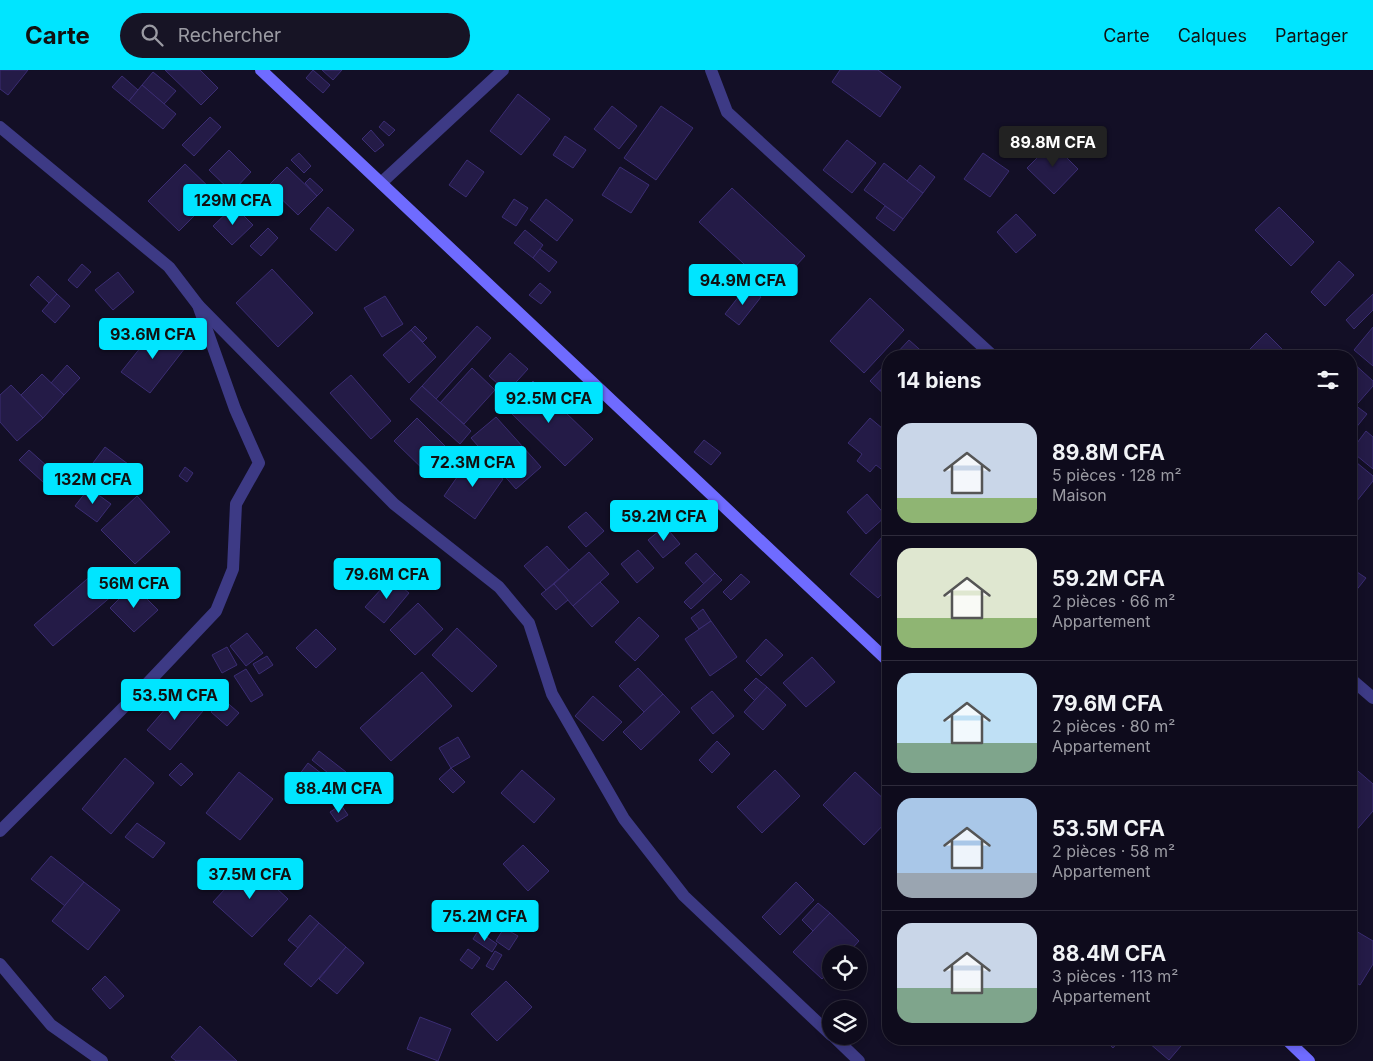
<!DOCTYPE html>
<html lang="fr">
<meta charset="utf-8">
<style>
body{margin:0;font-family:Inter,sans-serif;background:#171425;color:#f1f3f6;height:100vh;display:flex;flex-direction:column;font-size:19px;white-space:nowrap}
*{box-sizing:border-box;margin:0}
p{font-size:16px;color:#9b9ba3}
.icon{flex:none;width:28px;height:28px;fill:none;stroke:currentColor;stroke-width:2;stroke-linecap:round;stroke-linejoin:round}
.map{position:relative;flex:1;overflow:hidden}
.sheet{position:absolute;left:882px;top:280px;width:475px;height:695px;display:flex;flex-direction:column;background:#0e0b1c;border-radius:20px;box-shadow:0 2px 8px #0003,0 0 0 1px #2e2b3b}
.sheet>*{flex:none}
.buttons{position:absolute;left:822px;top:875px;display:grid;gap:10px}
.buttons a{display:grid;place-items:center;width:45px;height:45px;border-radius:50%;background:#0e0b1c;box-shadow:0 2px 8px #0003,0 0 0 1px #2e2b3b;font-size:25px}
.price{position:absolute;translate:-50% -42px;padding:0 11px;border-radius:5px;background:#00e5ff;color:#111;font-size:16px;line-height:32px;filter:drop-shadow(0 1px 2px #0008)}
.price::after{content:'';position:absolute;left:50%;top:30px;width:15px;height:11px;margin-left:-8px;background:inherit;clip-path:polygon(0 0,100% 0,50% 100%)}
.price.current{background:#222;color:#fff}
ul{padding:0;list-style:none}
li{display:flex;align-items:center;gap:15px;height:125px;padding:0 15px}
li+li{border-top:1px solid #2e2b3b}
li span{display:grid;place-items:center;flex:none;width:140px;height:100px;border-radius:15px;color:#555}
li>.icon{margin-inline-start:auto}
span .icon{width:60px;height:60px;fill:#fffc;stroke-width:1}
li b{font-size:21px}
h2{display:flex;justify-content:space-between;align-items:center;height:60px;padding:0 15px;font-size:21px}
header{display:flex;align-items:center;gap:30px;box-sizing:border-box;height:70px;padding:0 25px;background:#00e5ff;color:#111}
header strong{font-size:24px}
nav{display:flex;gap:28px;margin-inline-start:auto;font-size:18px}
.search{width:350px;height:45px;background:#171425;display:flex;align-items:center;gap:12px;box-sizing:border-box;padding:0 18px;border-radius:28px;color:#9b9ba3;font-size:19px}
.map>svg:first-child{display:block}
.building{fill:#241b47;stroke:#3b2d73}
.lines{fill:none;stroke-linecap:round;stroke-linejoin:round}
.street{stroke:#3d3a85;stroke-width:12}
.secondary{stroke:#6f6bff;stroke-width:12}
</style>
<header>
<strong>Carte</strong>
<div class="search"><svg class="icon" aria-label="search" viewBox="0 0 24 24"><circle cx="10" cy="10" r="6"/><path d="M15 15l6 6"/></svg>Rechercher</div>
<nav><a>Carte</a><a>Calques</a><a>Partager</a></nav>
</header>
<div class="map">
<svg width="1373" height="991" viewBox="0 0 1373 991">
<rect width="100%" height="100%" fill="#130f26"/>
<g class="building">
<polygon points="0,0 28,0 8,25 0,19"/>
<polygon points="165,0 200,0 218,18 201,35"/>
<polygon points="313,0 330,15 323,23 306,8"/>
<polygon points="322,0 342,0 333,10"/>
<polygon points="840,0 878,0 901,17 880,47 832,12"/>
<polygon points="153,2 176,21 164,34 142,15"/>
<polygon points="122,6 138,20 129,31 112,17"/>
<polygon points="142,15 176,44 163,59 129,31"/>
<polygon points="518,24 550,49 521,85 490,61"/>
<polygon points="612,36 637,56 619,79 594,59"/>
<polygon points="661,36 693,58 656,110 624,88"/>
<polygon points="210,47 221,57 194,86 182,75"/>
<polygon points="384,51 395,60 389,66 379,57"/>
<polygon points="371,60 384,75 375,82 362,69"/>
<polygon points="565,66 586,80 573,98 553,85"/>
<polygon points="847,70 876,93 852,123 823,100"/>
<polygon points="1052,73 1078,99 1054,124 1027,98"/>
<polygon points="229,80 251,102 232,122 209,100"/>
<polygon points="299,83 311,96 304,103 291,90"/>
<polygon points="983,83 1009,101 990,127 964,109"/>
<polygon points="467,90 484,102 466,127 449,115"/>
<polygon points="884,93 923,123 903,149 864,120"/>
<polygon points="185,94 216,124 179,161 148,131"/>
<polygon points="920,95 935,107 923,123 907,111"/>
<polygon points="287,97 317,126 298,145 268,116"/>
<polygon points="620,97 649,115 631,143 602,125"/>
<polygon points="310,108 323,120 317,126 305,113"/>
<polygon points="732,118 805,186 773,221 699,152"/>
<polygon points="514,129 528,138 516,156 502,147"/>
<polygon points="546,129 573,150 557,171 530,150"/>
<polygon points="234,136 253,155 232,175 213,156"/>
<polygon points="885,136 903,149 894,161 876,148"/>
<polygon points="328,137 354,160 336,181 310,159"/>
<polygon points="1279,137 1314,172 1291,196 1255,160"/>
<polygon points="1016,144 1036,165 1016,183 997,162"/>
<polygon points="268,158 278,168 261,186 250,176"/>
<polygon points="525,160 543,175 533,188 514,173"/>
<polygon points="540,179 557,192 549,202 533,188"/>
<polygon points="1339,191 1354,205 1325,236 1311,222"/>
<polygon points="82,194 91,202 77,218 68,210"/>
<polygon points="272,199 313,243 278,277 236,233"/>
<polygon points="118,202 134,222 113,240 95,220"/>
<polygon points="38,206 57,224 49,233 30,215"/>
<polygon points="540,213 551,222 541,234 529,225"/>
<polygon points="747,216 761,227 739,255 725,244"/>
<polygon points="57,224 70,236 55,253 42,241"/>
<polygon points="1373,224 1373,240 1354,259 1346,250"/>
<polygon points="385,226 403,254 382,267 364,238"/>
<polygon points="870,228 904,260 864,303 830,271"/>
<polygon points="415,256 427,268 423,272 411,260"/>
<polygon points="477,256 491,268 436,329 422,316"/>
<polygon points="157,257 185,278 150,323 121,302"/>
<polygon points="1373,257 1373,296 1354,280"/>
<polygon points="411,260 436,287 409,313 383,285"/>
<polygon points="1266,263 1289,286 1243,286"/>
<polygon points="909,270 927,286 894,286"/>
<polygon points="510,283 528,299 507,322 489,306"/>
<polygon points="889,291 889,329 870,311"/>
<polygon points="1351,291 1373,311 1373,316 1358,333 1351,327"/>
<polygon points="67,295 80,308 64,325 51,313"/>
<polygon points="472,298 495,320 464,354 440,333"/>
<polygon points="42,304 64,325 43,348 21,325"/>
<polygon points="351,305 391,351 371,369 330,323"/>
<polygon points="533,311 593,369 565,396 506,338"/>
<polygon points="11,315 43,348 17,371 0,352 0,325"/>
<polygon points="422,316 471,361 460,374 410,329"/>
<polygon points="1351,332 1367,344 1351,364"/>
<polygon points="496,347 541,397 516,419 471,368"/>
<polygon points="417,348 454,385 432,408 394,371"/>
<polygon points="870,348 889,364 889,405 876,395 870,402 857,391 862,384 848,373"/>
<polygon points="1366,361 1373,367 1373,399 1351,381"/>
<polygon points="704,370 721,383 711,395 694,382"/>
<polygon points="105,377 128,394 113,414 90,397"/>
<polygon points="29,380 66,413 56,424 19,390"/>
<polygon points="471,387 503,409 475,449 444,426"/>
<polygon points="1351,388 1373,406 1373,411 1352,437"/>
<polygon points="185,397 193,403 187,412 179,406"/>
<polygon points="89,418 111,434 97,452 75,436"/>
<polygon points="867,424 886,446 866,464 847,442"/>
<polygon points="137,426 170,462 135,494 101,460"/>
<polygon points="586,442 604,461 586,477 568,457"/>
<polygon points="665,456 680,474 663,488 648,470"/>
<polygon points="889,459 889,516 878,528 850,504"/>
<polygon points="547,476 569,500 546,520 524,496"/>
<polygon points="638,480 654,498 637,513 621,494"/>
<polygon points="589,482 609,504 573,536 554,514"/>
<polygon points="696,483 715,503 704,514 685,493"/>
<polygon points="101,497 120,519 53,576 34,555"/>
<polygon points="1351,498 1366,508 1351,527"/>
<polygon points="715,503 722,510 691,539 684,532"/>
<polygon points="741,504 750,512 731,530 723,522"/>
<polygon points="391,508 409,523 384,553 365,537"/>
<polygon points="600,512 619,532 592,557 573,536"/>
<polygon points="554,514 568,530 556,540 541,524"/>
<polygon points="133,515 158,540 134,562 110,538"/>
<polygon points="418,533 443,559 415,585 390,560"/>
<polygon points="703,539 711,551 699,559 691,548"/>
<polygon points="639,547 659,566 635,591 615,572"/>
<polygon points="711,551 737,587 710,606 685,569"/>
<polygon points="457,558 497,596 472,622 432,585"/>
<polygon points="316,559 336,579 316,598 296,578"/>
<polygon points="247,563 263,583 246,596 230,576"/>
<polygon points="766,569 783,585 761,606 746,591"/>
<polygon points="227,577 237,595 222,603 212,585"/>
<polygon points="267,586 273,595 259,604 253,594"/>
<polygon points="812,587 835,612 806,637 783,613"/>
<polygon points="638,598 663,624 644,642 619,616"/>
<polygon points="246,599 263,625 251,632 234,606"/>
<polygon points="422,602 452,636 391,691 360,658"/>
<polygon points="756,608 767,617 755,631 744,620"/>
<polygon points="767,617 786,635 763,660 744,642"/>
<polygon points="712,621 734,646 713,664 691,638"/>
<polygon points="180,622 203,641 170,680 147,660"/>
<polygon points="663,624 680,642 641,680 623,662"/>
<polygon points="593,626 622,652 603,671 575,646"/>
<polygon points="223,629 239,643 227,656 211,642"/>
<polygon points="458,667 470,687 451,698 439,678"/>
<polygon points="717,671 730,684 712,703 699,690"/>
<polygon points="319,681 346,702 338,711 312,690"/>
<polygon points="125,688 154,713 111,764 82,739"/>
<polygon points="181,693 193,704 181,716 169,705"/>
<polygon points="308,693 331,711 316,731 293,713"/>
<polygon points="1351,695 1373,714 1373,741 1353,764 1351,762"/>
<polygon points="451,698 465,712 453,723 439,709"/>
<polygon points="522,700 555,729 534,753 501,723"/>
<polygon points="775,700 800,726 762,763 737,737"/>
<polygon points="239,702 273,729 240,770 206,743"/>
<polygon points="855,702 889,734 889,749 864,775 823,735"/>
<polygon points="341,735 348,745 337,752 330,742"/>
<polygon points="137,753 165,773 153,788 125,767"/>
<polygon points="523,775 549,801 528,821 503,794"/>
<polygon points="51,786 84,812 65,836 31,809"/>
<polygon points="249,793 288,829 252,867 213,832"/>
<polygon points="84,812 120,840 88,880 52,851"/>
<polygon points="796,812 814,830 780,865 762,847"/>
<polygon points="818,833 830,843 813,861 802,850"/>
<polygon points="477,837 483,842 477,849 471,843"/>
<polygon points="830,843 859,871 847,884 831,884 831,900 822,909 793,882"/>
<polygon points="310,845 319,853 298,878 288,870"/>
<polygon points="489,850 496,854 489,864 482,860"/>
<polygon points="319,853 346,877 311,917 284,894"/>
<polygon points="504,858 518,866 509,880 496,871"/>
<polygon points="478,861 497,874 492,882 473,869"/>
<polygon points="1356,861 1373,871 1373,894 1360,915 1351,910 1351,869"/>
<polygon points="346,877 364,893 337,924 319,909"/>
<polygon points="468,879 480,888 472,899 460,890"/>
<polygon points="495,881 502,885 493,900 486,896"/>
<polygon points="105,906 124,926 110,939 92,919"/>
<polygon points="506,911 532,937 497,971 471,944"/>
<polygon points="420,947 451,959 438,991 407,979"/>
<polygon points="200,956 237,991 176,991 171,987"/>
<polygon points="1104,969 1121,969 1113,978"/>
<polygon points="1153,969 1187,969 1169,990 1149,973"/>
</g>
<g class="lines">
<g class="street">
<polyline points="711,0 727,42 993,286"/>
<polyline points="0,57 169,197 198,235 235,339 259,393 236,434 233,499 216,541 143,618 0,761"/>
<polyline points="381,113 503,0"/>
<polyline points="198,235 394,434 499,517 529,553 552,624 624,749 684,826 831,965"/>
<polyline points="1351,609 1373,628"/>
<polyline points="0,894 51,955 102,991"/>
<polyline points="833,966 859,991"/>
</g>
<g class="secondary">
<polyline points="261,0 889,592"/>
<polyline points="1286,969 1309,991"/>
</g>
</g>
</svg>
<div class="buttons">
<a><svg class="icon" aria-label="locate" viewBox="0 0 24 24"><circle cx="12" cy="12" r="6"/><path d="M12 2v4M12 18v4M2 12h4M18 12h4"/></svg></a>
<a><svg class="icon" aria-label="layers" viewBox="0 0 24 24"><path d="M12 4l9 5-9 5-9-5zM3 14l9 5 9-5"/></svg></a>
</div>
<b class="price current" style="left:1053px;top:98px">89.8M CFA</b>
<b class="price" style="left:233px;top:156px">129M CFA</b>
<b class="price" style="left:743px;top:236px">94.9M CFA</b>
<b class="price" style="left:153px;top:290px">93.6M CFA</b>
<b class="price" style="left:549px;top:354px">92.5M CFA</b>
<b class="price" style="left:473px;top:418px">72.3M CFA</b>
<b class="price" style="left:93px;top:435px">132M CFA</b>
<b class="price" style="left:664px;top:472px">59.2M CFA</b>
<b class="price" style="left:387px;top:530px">79.6M CFA</b>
<b class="price" style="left:134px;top:539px">56M CFA</b>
<b class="price" style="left:175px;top:651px">53.5M CFA</b>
<b class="price" style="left:339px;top:744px">88.4M CFA</b>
<b class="price" style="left:250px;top:830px">37.5M CFA</b>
<b class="price" style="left:485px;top:872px">75.2M CFA</b>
<section class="sheet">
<h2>14 biens<svg class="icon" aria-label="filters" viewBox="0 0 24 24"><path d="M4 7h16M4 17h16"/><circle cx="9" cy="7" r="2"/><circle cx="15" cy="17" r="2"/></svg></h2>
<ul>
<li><span style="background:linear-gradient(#c9d6e8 75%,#8fb573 0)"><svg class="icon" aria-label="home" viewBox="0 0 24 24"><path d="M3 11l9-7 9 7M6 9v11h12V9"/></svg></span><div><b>89.8M CFA</b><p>5 pièces · 128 m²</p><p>Maison</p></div></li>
<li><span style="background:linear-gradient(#dfe7d0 70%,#8fb573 0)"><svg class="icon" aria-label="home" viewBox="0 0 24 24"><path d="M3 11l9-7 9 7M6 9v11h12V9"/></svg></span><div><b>59.2M CFA</b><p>2 pièces · 66 m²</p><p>Appartement</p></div></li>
<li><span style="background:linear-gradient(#bfe0f5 70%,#7fa58c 0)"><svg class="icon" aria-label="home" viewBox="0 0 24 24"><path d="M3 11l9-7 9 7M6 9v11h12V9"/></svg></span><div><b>79.6M CFA</b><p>2 pièces · 80 m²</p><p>Appartement</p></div></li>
<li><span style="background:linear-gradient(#a9c7e8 75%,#9aa5b1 0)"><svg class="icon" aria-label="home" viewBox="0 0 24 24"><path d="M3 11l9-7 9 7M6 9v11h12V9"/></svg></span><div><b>53.5M CFA</b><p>2 pièces · 58 m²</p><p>Appartement</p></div></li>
<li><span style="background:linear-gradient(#c9d6e8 65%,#7fa58c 0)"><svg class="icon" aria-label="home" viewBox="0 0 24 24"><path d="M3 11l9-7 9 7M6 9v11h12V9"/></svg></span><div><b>88.4M CFA</b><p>3 pièces · 113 m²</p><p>Appartement</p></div></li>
</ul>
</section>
</div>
